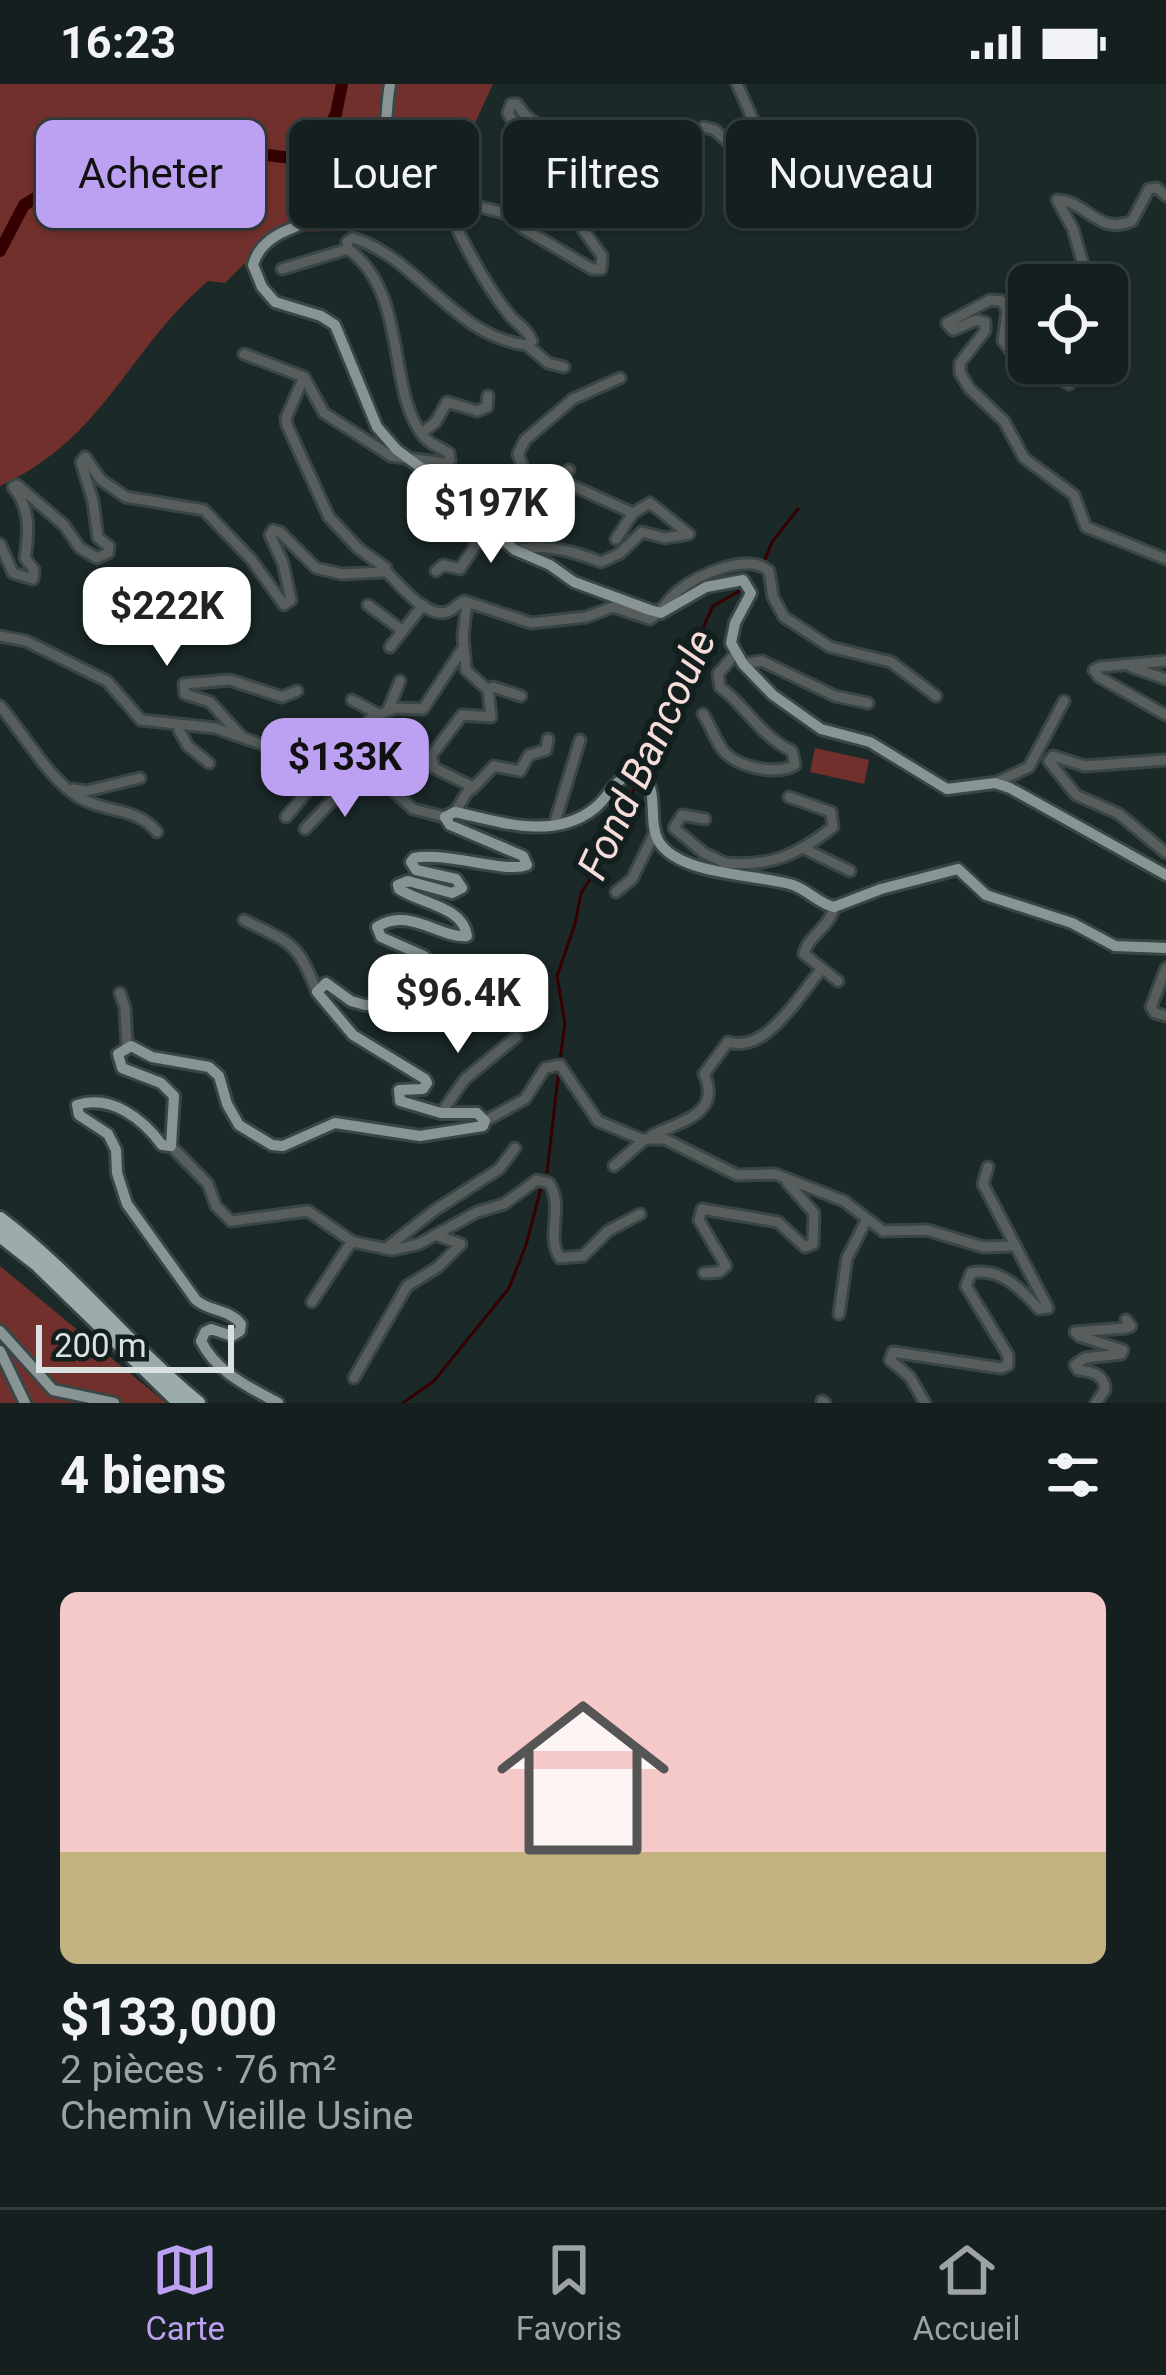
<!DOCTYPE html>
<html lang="fr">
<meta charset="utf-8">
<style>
body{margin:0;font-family:Roboto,sans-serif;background:#1e2728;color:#f1f3f6;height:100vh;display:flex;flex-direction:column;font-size:45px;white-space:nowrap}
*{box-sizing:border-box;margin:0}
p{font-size:39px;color:#9da2a4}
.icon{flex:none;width:66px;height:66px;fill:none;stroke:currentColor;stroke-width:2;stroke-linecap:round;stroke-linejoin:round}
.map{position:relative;height:1319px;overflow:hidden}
.side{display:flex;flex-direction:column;background:#151f1f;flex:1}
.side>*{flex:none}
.top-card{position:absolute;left:36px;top:36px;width:1095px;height:108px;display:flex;gap:24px}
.controls{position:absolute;left:1008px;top:180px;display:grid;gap:24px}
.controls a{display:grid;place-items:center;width:120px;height:120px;border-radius:18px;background:#151f1f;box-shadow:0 3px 9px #0004,0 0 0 3px #343d3d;font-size:60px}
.scale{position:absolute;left:36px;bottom:30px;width:198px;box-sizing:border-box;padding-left:12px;border:6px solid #d9e1e1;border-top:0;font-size:33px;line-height:42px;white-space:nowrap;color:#d9e1e1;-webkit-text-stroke:9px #131f1f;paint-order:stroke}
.price{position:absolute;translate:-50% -102px;padding:0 27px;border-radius:24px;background:#fff;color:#222;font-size:39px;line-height:78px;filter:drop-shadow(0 3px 6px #0008)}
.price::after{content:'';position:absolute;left:50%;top:72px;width:36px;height:27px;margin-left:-18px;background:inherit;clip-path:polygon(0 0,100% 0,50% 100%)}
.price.selected{background:#bca0f2;color:#111}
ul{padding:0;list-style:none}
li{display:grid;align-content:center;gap:24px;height:636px;padding:0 60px}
li span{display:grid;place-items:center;height:372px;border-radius:18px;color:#555}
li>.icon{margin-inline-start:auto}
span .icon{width:216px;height:216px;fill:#fffc;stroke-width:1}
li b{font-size:51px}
h2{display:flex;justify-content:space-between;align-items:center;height:144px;padding:0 60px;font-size:51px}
.chip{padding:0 42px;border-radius:18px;background:#151f1f;box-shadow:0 3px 9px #0004,0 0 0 3px #343d3d;font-size:42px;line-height:108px}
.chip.selected{background:#bca0f2;color:#111}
.status{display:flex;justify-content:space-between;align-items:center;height:84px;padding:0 60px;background:#151f1f;direction:ltr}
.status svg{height:33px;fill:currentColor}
.tabs{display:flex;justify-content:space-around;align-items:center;height:168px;border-top:3px solid #343d3d;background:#151f1f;font-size:33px;color:#9da2a4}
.tabs a{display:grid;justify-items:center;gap:6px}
.tabs .selected{color:#bca0f2}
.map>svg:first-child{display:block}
.green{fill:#71302c}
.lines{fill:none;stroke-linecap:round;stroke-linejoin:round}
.stream{stroke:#350001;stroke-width:3}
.river{stroke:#350001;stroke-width:12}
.minor-casing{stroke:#3a4646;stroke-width:15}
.major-casing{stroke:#3a4646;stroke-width:16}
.highway-casing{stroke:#3a4646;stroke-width:20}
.minor{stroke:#585e5e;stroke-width:9}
.major{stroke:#899595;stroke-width:10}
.highway{stroke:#9cabab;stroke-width:14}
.labels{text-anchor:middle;stroke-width:12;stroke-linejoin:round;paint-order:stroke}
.water-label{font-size:42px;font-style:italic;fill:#f6ddda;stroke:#131f1f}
</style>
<div class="status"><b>16:23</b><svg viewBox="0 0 49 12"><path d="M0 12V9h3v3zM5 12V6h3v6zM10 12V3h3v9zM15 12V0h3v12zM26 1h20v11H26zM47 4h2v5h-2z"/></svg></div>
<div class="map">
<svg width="1166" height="1319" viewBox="0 0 1166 1319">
<rect width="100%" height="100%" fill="#1c2929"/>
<g class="green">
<path d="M0,0H493L454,84L344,147L276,148L225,199L208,197C128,265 105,354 0,402Z"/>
<polygon points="815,664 869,676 864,700 810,688"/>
<polygon points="0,1182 166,1319 0,1319"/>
</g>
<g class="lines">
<g class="stream">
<polyline points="764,478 772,458 798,425"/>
<polyline points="560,975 565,940 557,892 575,840 581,809 606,771 624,723 657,667 685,583 713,522 743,505"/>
<polyline points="547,1088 559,985"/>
<polyline points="403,1319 434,1297 509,1204 526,1161 541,1104"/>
</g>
<polyline class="river" points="0,167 24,121 62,98 122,91 231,67 302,75 315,70 336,30 342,0"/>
<g class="minor-casing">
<g id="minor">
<polyline points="282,185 348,165"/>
<path d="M1089,201L1073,145L1057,116C1086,116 1098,152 1132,137L1149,105L1157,104L1166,112"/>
<polyline points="1107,230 1107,238"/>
<polyline points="527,261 548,279 564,283"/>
<path d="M244,270L304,293L324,329L391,372L445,379L450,376L449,369C441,364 432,361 425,354C385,308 410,210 348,165L347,158L353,154C420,175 454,253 527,261L532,257C527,244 516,240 508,229C487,204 439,123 443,92H450L473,121L508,130L521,143L592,185H601L602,172L564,119L549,82L526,61L508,29L511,20H517C528,38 547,50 568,41L591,59L648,73L704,43L715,46L731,61H768L770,50L754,38L737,0"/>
<polyline points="1029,278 1010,266 1003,257 1007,227 1002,217 990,216 947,239 953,246 976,236 985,238 985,247 960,279 960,289 970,305 1004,337 1024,374 1074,411 1086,443 1166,475"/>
<polyline points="1032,279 1069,300 1071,294 1061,279"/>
<polyline points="421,349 435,339 447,318 477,327 487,323 488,312"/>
<polyline points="479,443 519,389 522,381 518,370 525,356 573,315 620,294"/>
<path d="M501,454C500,437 496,419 516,413L532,419L548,398L560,396"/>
<polyline points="616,455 633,429"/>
<path d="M0,460L13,489L33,495L34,486L25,474C29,448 31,425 13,403L17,401L64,441L80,464L97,474L108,469L109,462L98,454L93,417L81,378L85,373L101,396L126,413L204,426L251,475L284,521L291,516L283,479L270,451L273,446L280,448L316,484L342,490L383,488L386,484L359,465L329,433L287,341L286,334L304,293"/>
<path d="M515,466C546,459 572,467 601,478L619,470L642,448L665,454L689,450L650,419L633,429L560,396L569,386"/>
<path d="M385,486C398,499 425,534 447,528C453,526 458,520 464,517L531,539L586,533L613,523L650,535C662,528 667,516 678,507C698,491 748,468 769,487L773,513L784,533L830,563L891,578L936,612"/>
<polyline points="436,487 443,481 460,485 477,459 463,438 464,430"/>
<polyline points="368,521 403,547"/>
<polyline points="0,552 26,557 107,597 141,636 215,644 295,672 337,694 379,694 413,725 445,733"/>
<polyline points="390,563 423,521"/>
<polyline points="1166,577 1100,583 1094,586 1099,593 1166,631"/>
<polyline points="743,580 762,577 835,612 868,619"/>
<polyline points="1131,583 1166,595"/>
<polyline points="488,606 493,603 521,612"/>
<polyline points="352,616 376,629"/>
<path d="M0,622C24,650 50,697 80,714C106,729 137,723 157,748"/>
<polyline points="388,626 400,597"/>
<path d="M703,630C710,641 715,655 722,665C735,683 777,692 795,681L792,667C760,652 747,623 720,603L718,590L735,570"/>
<polyline points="182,641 179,646 188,662 209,679"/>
<polyline points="242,653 210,618 185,610 184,600 230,596 282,613 297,607"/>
<polyline points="291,671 311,647"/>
<polyline points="1166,676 1085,682 1053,672 1049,677 1076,711 1119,730 1166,769"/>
<polyline points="381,691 374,684 379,661 369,642 370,635 395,624 423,625 463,564"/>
<polyline points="995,699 1029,683 1064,617"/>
<polyline points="73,705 87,707 140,694"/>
<polyline points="472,705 494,682 520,687 529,671 546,666 548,655"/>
<polyline points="455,728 471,702 434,684 431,672 462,631 491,633 488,606 466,586 463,552 467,518"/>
<polyline points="286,733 316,697 335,698"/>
<polyline points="705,735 682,731 674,744 704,769 725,779"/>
<polyline points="554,741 580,656"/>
<polyline points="305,745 351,697"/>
<polyline points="805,765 850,787"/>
<path d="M724,787L725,779C771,783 797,771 833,743L831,728L789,713"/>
<polyline points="616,808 632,795 655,748"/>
<path d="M834,823C830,844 808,851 804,870L838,897"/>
<path d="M244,836C292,860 297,857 317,908"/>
<polyline points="1166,884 1151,923 1155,929 1166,932"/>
<polyline points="120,909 125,924 127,962"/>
<polyline points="441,1029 465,995 516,953"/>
<polyline points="485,1037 525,1015 545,984 560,981 598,1037 641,1055 665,1055 737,1091 775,1090 844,1117 883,1147 927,1146 983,1163 1015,1162"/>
<path d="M651,1052C676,1038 723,1032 704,990L728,958C767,970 798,912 821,886"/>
<path d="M171,1062L208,1100L216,1122L231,1137L308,1127L353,1158L393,1166L419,1160L477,1128L504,1120L537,1096L549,1099C565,1123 545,1152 560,1174L583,1172L608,1147L640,1130"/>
<polyline points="614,1082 644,1056"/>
<polyline points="385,1165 435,1126 499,1085 515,1064"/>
<polyline points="704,1189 719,1188 726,1182 699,1136 702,1125 778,1138 805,1163 813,1160 814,1129 787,1098"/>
<polyline points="312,1218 352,1157"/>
<polyline points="839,1230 847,1174 866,1137"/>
<polyline points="354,1294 407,1202 438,1183 461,1160 435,1151"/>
<polyline points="822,1317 825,1319"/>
<path d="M925,1319L910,1293L890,1276L893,1268L1001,1284L1008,1281V1271L966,1202L971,1189C1001,1183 1021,1205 1039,1225L1048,1224L983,1100L988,1083"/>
<path d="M1096,1319L1105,1306C1105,1290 1091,1287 1078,1286L1075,1281L1085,1274L1121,1270L1123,1266L1079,1252L1075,1248L1126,1244L1131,1242L1126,1236"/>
</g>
</g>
<g class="major-casing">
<g id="major">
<path d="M390,0C384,32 389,76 369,104C342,142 266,133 253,181L262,203L275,218L321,232L335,241L377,343L397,366L435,394L479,443L493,447L515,466L550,481L574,498L650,526L661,529L706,503L743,496L751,509L735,539L731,559L743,580L773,611L821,645L870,658L947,705L995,699L1010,704L1166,791"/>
<path d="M445,733L455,728C500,738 554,757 595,724C611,711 617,690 638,688C662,703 646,736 659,758C681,792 757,790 793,801C808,806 819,820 834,823L881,805L958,785L986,811L1072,839L1115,862L1166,864"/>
<polyline points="0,1247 53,1306 114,1319"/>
<polyline points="0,1267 25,1319"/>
<path d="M278,1319C249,1303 216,1288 201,1257L205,1248L211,1245L232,1252L240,1247L241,1240C229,1225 210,1228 196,1216L127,1120L117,1089L116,1066L108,1050L79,1031L77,1021C111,1010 143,1035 162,1061L171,1062L174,1012L161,999L122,984L118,970L131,962L152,973L209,983L219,992L227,1020L239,1041L272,1061L283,1062L335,1039L420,1052L483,1042L485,1037L477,1029H441L400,1017L399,1006L423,1005L427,999L425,995L353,951L317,908L326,899L351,917L365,921L407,920L454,927L463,924L462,916L424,872L381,853L377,843C408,822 441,855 467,852C463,822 421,820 399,805L398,801L408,797L452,809L462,804L456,795L416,786L411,778L414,774C445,767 506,790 527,781L523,772L450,741L445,733"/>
</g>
</g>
<g class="highway-casing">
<g id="highway">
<path d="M0,1135C72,1189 128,1262 198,1319"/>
<polyline points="0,1151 37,1180 180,1319"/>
</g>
</g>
<use href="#minor" class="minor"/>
<use href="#major" class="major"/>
<use href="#highway" class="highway"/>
</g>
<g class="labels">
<g class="water-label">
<text transform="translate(646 670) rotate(-65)" y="15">Fond Bancoule</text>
</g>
</g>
</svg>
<div class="controls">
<a><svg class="icon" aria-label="locate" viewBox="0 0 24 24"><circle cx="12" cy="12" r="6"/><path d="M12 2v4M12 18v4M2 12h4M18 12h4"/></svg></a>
</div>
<div class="scale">200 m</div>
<b class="price" style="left:491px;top:482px">$197K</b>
<b class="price" style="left:167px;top:585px">$222K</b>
<b class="price selected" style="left:345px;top:736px">$133K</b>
<b class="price" style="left:458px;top:972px">$96.4K</b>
<div class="top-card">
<a class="chip selected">Acheter</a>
<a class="chip">Louer</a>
<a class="chip">Filtres</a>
<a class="chip">Nouveau</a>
</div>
</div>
<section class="side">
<h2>4 biens<svg class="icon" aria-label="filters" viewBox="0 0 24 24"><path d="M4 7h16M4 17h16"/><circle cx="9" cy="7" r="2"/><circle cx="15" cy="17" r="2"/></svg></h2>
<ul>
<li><span style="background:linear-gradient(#f6c9c9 70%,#c2b280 0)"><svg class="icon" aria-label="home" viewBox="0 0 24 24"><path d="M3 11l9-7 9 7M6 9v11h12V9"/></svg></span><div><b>$133,000</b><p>2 pièces · 76 m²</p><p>Chemin Vieille Usine</p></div></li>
</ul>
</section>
<nav class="tabs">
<a class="selected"><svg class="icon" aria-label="map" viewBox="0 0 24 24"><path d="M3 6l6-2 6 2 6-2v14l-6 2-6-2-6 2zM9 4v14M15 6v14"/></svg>Carte</a>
<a><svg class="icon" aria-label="saved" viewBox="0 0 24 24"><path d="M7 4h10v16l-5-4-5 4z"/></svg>Favoris</a>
<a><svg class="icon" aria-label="home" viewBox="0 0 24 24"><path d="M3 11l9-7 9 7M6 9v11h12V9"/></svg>Accueil</a>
</nav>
